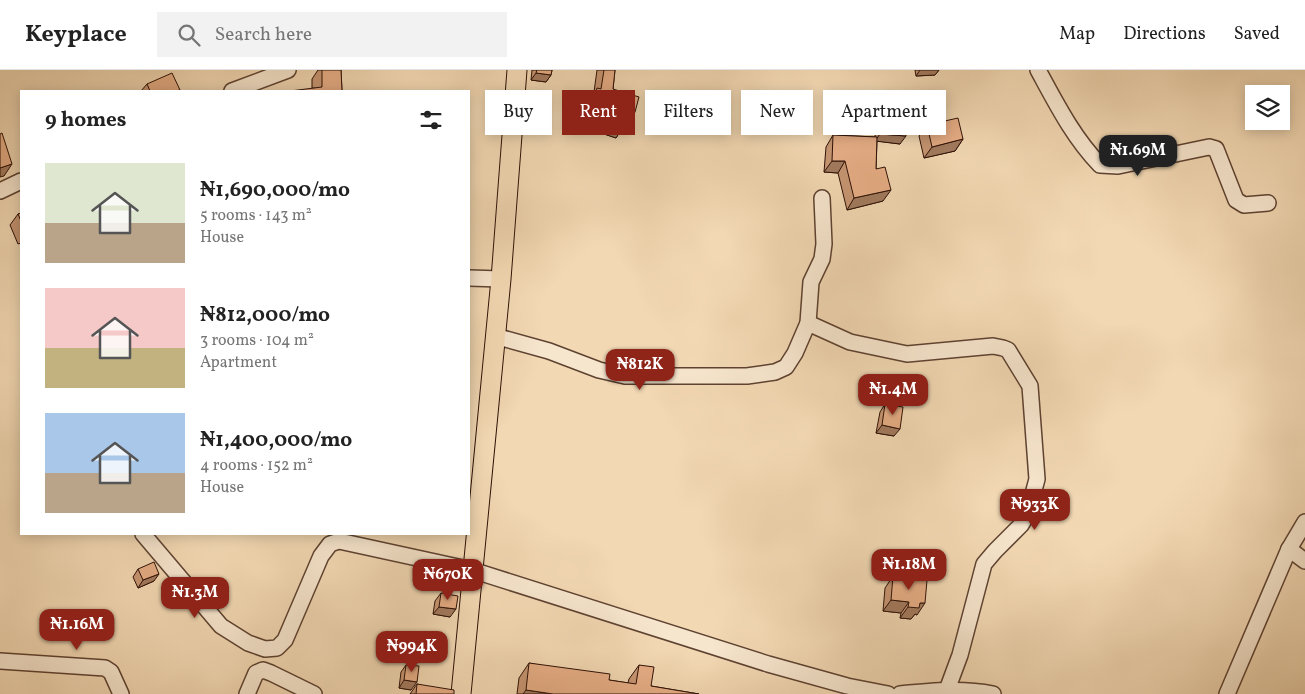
<!DOCTYPE html>
<meta charset="utf-8">
<style>
body{margin:0;font-family:Vollkorn,serif;background:#f2f2f2;color:#222;height:100vh;display:flex;flex-direction:column;font-size:19px;white-space:nowrap}
*{box-sizing:border-box;margin:0}
p{font-size:16px;color:#767676}
.icon{flex:none;width:28px;height:28px;fill:none;stroke:currentColor;stroke-width:2;stroke-linecap:round;stroke-linejoin:round}
.map{position:relative;flex:1;overflow:hidden}
.sheet{position:absolute;left:20px;top:20px;width:450px;height:445px;display:flex;flex-direction:column;background:#fff;border-radius:0px;box-shadow:0 2px 12px #0003}
.sheet>*{flex:none}
.guide{position:absolute;left:485px;top:20px;width:475px;height:45px;display:flex;gap:10px}
.controls{position:absolute;left:1245px;top:15px;display:grid;gap:10px}
.controls a{display:grid;place-items:center;width:45px;height:45px;border-radius:0px;background:#fff;box-shadow:0 2px 12px #0003;font-size:25px}
.price{position:absolute;translate:-50% -42px;padding:0 11px;border-radius:10px;background:#8f2418;color:#fff;font-size:16px;line-height:32px;filter:drop-shadow(0 1px 2px #0008)}
.price::after{content:'';position:absolute;left:50%;top:30px;width:15px;height:11px;margin-left:-8px;background:inherit;clip-path:polygon(0 0,100% 0,50% 100%)}
.price.active{background:#222;color:#fff}
ul{padding:0;list-style:none}
li{display:flex;align-items:center;gap:15px;height:125px;padding:0 25px}
li span{display:grid;place-items:center;flex:none;width:140px;height:100px;border-radius:0px;color:#555}
li>.icon{margin-inline-start:auto}
span .icon{width:60px;height:60px;fill:#fffc;stroke-width:1}
li b{font-size:21px}
h2{display:flex;justify-content:space-between;align-items:center;height:60px;padding:0 25px;font-size:21px}
.tag{padding:0 18px;border-radius:0px;background:#fff;box-shadow:0 2px 12px #0003;font-size:18px;line-height:45px}
.tag.active{background:#8f2418;color:#fff}
header{display:flex;align-items:center;gap:30px;box-sizing:border-box;height:70px;padding:0 25px;background:#fff;border-bottom:1px solid #e0e0e0}
header strong{font-size:24px}
nav{display:flex;gap:28px;margin-inline-start:auto;font-size:18px}
.search{width:350px;height:45px;background:#f2f2f2;display:flex;align-items:center;gap:12px;box-sizing:border-box;padding:0 18px;border-radius:0px;color:#767676;font-size:19px}
.map>svg:first-child{display:block}
.lines{fill:none;stroke-linecap:round;stroke-linejoin:round}
.minor-casing{stroke:#5e4231;stroke-width:18}
.major-casing{stroke:#2d1006;stroke-width:21}
.minor{stroke:#f7e6ce;stroke-width:15}
.major{stroke:#f2d8b3;stroke-width:19}
.wall{fill:#c79673;stroke:#2d1006}
.shaded-wall{fill:#a27a5e;stroke:#2d1006}
.building{fill:#e7ae86;stroke:#2d1006}
</style>
<header>
<strong>Keyplace</strong>
<div class="search"><svg class="icon" aria-label="search" viewBox="0 0 24 24"><circle cx="10" cy="10" r="6"/><path d="M15 15l6 6"/></svg>Search here</div>
<nav><a>Map</a><a>Directions</a><a>Saved</a></nav>
</header>
<div class="map">
<svg width="1305" height="624" viewBox="0 0 1305 624">
<rect width="100%" height="100%" fill="#f2d8b3"/>
<filter id="stains"><feTurbulence type="fractalNoise" baseFrequency=".004" numOctaves="4"/><feColorMatrix values="0 0 0 0 .2 0 0 0 0 .09 0 0 0 0 .02 0 0 0 .5 -.17"/></filter>
<radialGradient id="worn" r=".72"><stop offset=".6" stop-color="#630" stop-opacity="0"/><stop offset="1" stop-color="#630" stop-opacity=".3"/></radialGradient>
<g class="lines">
<g class="minor-casing">
<g id="minor">
<path d="M1038,0C1056,33 1073,67 1100,95L1118,96L1209,77L1216,79L1236,130L1244,135L1268,133"/>
<polyline points="232,21 288,0"/>
<polyline points="0,121 21,111"/>
<polyline points="469,208 501,209"/>
<polyline points="808,253 850,272 907,284 993,276 1003,278 1008,280 1030,316 1037,409 1028,443 1021,455 995,481 984,494 960,585 947,620"/>
<polyline points="495,266 549,281 599,300 625,306 747,306 775,302 786,297 795,283 808,253 811,212 822,189 824,174 822,128"/>
<polyline points="143,464 221,556 248,573 265,579 277,578 285,570 321,486 330,474 339,471 472,500 768,594 847,616 888,624"/>
<polyline points="1289,479 1305,491"/>
<polyline points="0,591 105,598 111,602 121,624"/>
<polyline points="247,624 256,603 263,600 271,603 314,624"/>
<path d="M900,624C932,621 962,618 993,624"/>
<polyline points="1227,624 1289,479 1305,452"/>
</g>
</g>
<g class="major-casing">
<polyline id="major" points="461,624 501,209 517,0"/>
</g>
<use href="#minor" class="minor"/>
<use href="#major" class="major"/>
</g>
<g class="wall">
<polygon points="318,0 341,0 342,21 312,18 312,9"/>
<polygon points="532,0 552,0 551,5 546,12 531,10"/>
<polygon points="597,0 615,0 613,19 635,42 626,54 625,54 616,68 604,64 610,44 586,39 588,31 594,22"/>
<polygon points="915,0 939,0 935,5 916,6"/>
<polygon points="147,14 178,21 141,21"/>
<polygon points="885,46 900,74 877,71 876,99 883,131 847,140 838,103 824,102 826,77 833,65 875,67 876,58"/>
<polygon points="927,55 963,69 955,81 924,88 919,66"/>
<polygon points="21,143 21,173 18,174 10,155 18,144"/>
<polygon points="885,334 894,366 876,363 880,342"/>
<polygon points="138,499 154,511 138,518 133,507"/>
<polygon points="893,506 917,545 915,544 911,549 900,548 901,543 883,541 885,518"/>
<polygon points="441,523 450,547 433,544 435,531"/>
<polygon points="529,593 609,610 628,613 629,609 639,595 651,616 699,624 517,624 519,608"/>
<polygon points="406,595 411,620 399,618 401,602"/>
<polygon points="417,614 454,624 410,624"/>
</g>
<g class="shaded-wall">
<polygon points="920,0 939,0 935,5 916,6"/>
<polygon points="536,3 551,5 546,12 531,10"/>
<polygon points="595,27 619,32 610,44 586,39"/>
<polygon points="629,40 635,42 626,54 620,53"/>
<polygon points="613,52 624,55 616,68 604,64"/>
<polygon points="880,64 906,66 900,74 875,71"/>
<polygon points="963,69 955,81 924,88 932,77"/>
<polygon points="832,91 845,91 838,103 824,102"/>
<polygon points="12,94 4,106 0,107 0,98"/>
<polygon points="891,120 883,131 847,140 854,128"/>
<polygon points="882,355 900,359 894,366 876,363"/>
<polygon points="159,504 154,511 138,518 143,510"/>
<polygon points="891,530 909,532 901,543 883,541"/>
<polygon points="920,533 925,533 917,545 915,544 911,549 900,548 908,537"/>
<polygon points="439,537 456,539 450,547 433,544"/>
<polygon points="404,610 417,612 411,620 399,618"/>
<polygon points="526,620 553,624 523,624"/>
</g>
<g class="building">
<polygon points="322,0 341,0 342,21 290,21 322,17"/>
<polygon points="537,0 552,0 551,5 536,3"/>
<polygon points="604,0 615,0 613,19 639,27 635,42 629,40 624,55 613,52 619,32 595,27 597,18 601,19"/>
<polygon points="172,3 180,20 175,21 150,21 147,14"/>
<polygon points="885,46 907,48 906,66 880,64 882,51 885,51"/>
<polygon points="958,48 963,69 932,77 927,55"/>
<polygon points="2,63 12,94 0,98 0,64"/>
<polygon points="833,65 877,67 876,99 885,97 891,120 854,128 845,91 832,91"/>
<polygon points="21,143 21,151 18,144"/>
<polygon points="885,334 903,337 900,359 882,355"/>
<polygon points="154,492 159,504 143,510 138,499"/>
<polygon points="893,506 927,510 925,533 920,533 919,538 908,537 909,532 891,530"/>
<polygon points="441,523 458,526 456,539 439,537"/>
<polygon points="529,593 610,604 609,610 636,614 639,595 654,597 651,616 699,624 553,624 526,620"/>
<polygon points="406,595 419,596 417,612 404,610"/>
<polygon points="417,614 454,620 454,624 416,624"/>
</g>
<rect width="100%" height="100%" filter="url(#stains)"/>
<rect width="100%" height="100%" fill="url(#worn)"/>
</svg>
<div class="controls">
<a><svg class="icon" aria-label="layers" viewBox="0 0 24 24"><path d="M12 4l9 5-9 5-9-5zM3 14l9 5 9-5"/></svg></a>
</div>
<b class="price active" style="left:1138px;top:107px">₦1.69M</b>
<b class="price" style="left:640px;top:321px">₦812K</b>
<b class="price" style="left:893px;top:346px">₦1.4M</b>
<b class="price" style="left:1035px;top:461px">₦933K</b>
<b class="price" style="left:909px;top:521px">₦1.18M</b>
<b class="price" style="left:448px;top:531px">₦670K</b>
<b class="price" style="left:195px;top:549px">₦1.3M</b>
<b class="price" style="left:77px;top:581px">₦1.16M</b>
<b class="price" style="left:412px;top:603px">₦994K</b>
<div class="guide">
<a class="tag">Buy</a>
<a class="tag active">Rent</a>
<a class="tag">Filters</a>
<a class="tag">New</a>
<a class="tag">Apartment</a>
</div>
<section class="sheet">
<h2>9 homes<svg class="icon" aria-label="filters" viewBox="0 0 24 24"><path d="M4 7h16M4 17h16"/><circle cx="9" cy="7" r="2"/><circle cx="15" cy="17" r="2"/></svg></h2>
<ul>
<li><span style="background:linear-gradient(#dfe7d0 60%,#b9a48a 0)"><svg class="icon" aria-label="home" viewBox="0 0 24 24"><path d="M3 11l9-7 9 7M6 9v11h12V9"/></svg></span><div><b>₦1,690,000/mo</b><p>5 rooms · 143 m²</p><p>House</p></div></li>
<li><span style="background:linear-gradient(#f6c9c9 60%,#c2b280 0)"><svg class="icon" aria-label="home" viewBox="0 0 24 24"><path d="M3 11l9-7 9 7M6 9v11h12V9"/></svg></span><div><b>₦812,000/mo</b><p>3 rooms · 104 m²</p><p>Apartment</p></div></li>
<li><span style="background:linear-gradient(#a9c7e8 60%,#b9a48a 0)"><svg class="icon" aria-label="home" viewBox="0 0 24 24"><path d="M3 11l9-7 9 7M6 9v11h12V9"/></svg></span><div><b>₦1,400,000/mo</b><p>4 rooms · 152 m²</p><p>House</p></div></li>
</ul>
</section>
</div>
